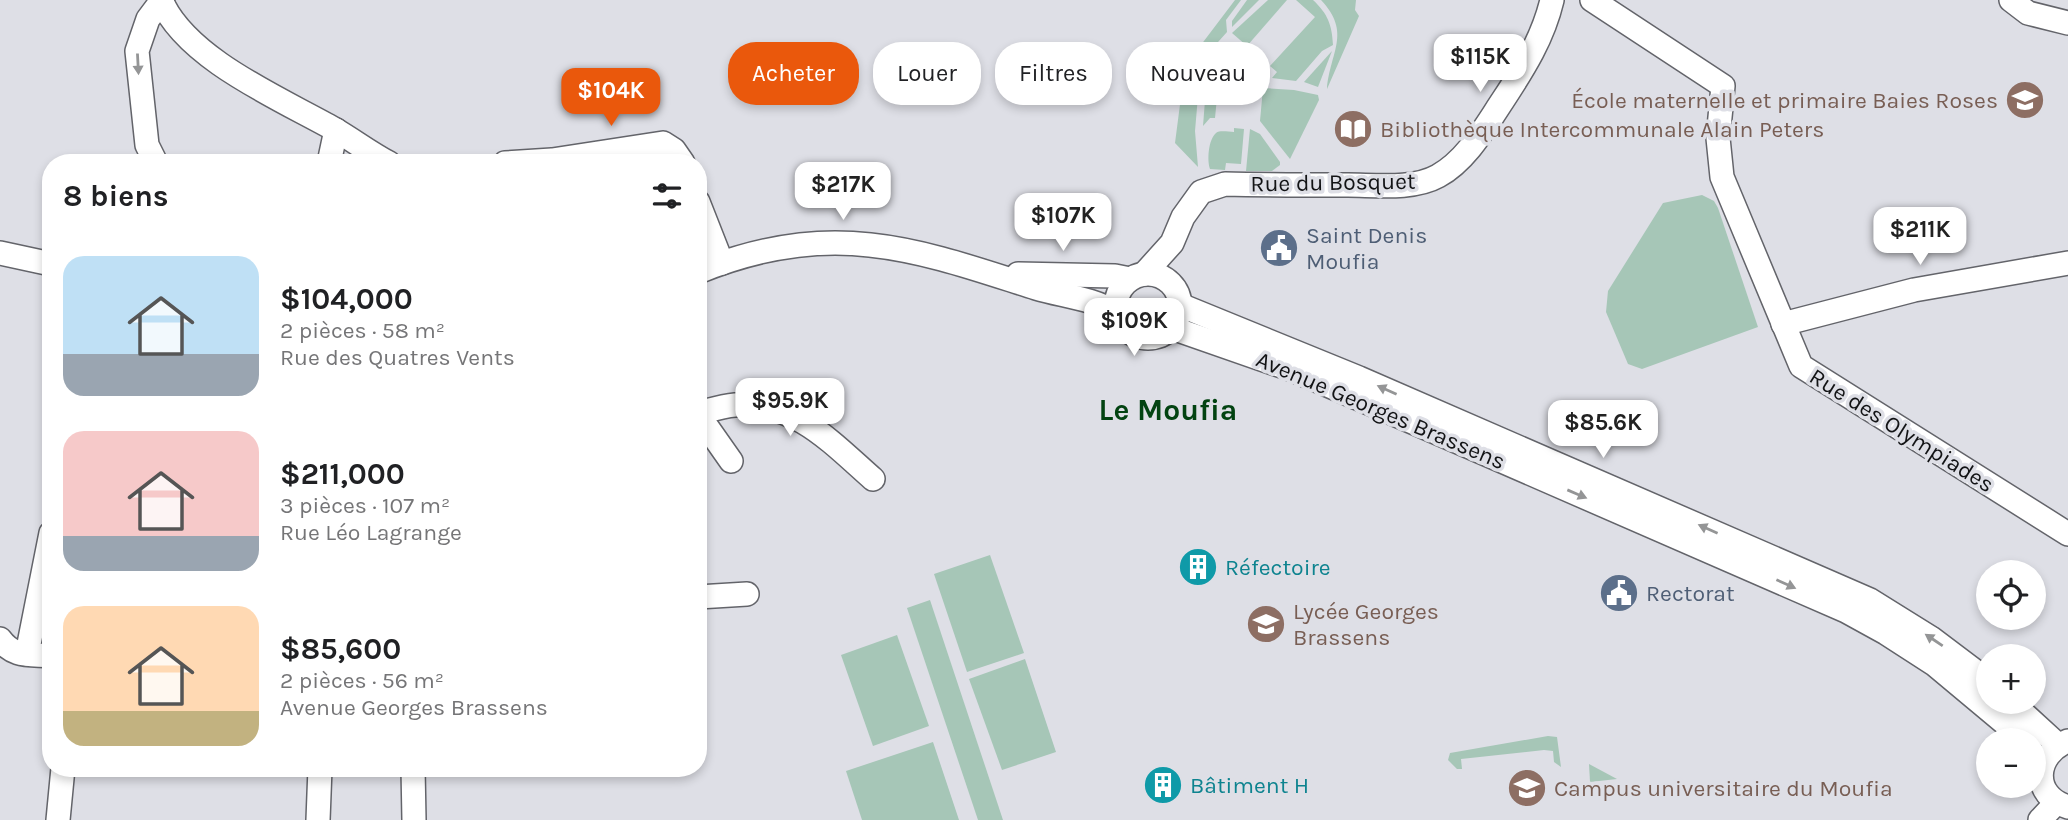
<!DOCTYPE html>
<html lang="fr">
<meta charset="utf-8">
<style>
body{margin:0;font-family:Karla,sans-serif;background:#f6f6f6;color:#202124;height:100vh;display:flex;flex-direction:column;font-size:26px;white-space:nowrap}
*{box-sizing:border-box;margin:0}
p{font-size:23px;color:#757577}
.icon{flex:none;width:38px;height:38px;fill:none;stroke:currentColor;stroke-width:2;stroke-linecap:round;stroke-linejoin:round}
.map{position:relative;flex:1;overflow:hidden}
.drawer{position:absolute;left:42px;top:154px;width:665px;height:623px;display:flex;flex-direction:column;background:#fff;border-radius:28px;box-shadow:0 4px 10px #0003}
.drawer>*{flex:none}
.hud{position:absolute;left:728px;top:42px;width:665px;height:63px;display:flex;gap:14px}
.tools{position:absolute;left:1976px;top:560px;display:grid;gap:14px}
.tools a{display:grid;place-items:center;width:70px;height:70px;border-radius:50%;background:#fff;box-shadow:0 4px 10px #0003;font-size:35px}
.price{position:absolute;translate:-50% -60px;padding:0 16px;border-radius:14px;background:#fff;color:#222;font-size:23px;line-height:46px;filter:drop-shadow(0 2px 4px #0008)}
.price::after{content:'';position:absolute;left:50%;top:42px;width:21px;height:16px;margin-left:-10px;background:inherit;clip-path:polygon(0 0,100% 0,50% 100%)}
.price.active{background:#ea580c;color:#fff}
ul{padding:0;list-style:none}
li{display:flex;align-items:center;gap:21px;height:175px;padding:0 21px}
li span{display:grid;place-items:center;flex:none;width:196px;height:140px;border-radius:21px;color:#555}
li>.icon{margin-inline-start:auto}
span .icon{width:84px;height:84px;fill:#fffc;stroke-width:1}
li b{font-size:30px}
h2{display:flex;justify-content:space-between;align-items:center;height:84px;padding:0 21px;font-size:30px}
.pill{padding:0 24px;border-radius:28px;background:#fff;box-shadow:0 4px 10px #0003;font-size:24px;line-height:63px}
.pill.active{background:#ea580c;color:#fff}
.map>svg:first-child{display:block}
.green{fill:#a6c6b7}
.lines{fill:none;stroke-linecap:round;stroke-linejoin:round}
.minor-casing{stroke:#63646a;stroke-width:26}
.minor{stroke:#fff;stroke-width:23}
.oneway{fill:#949596}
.labels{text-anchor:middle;stroke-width:7;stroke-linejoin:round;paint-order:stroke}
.education-label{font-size:23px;fill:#785e54;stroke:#dedfe6;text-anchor:start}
.street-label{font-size:23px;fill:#121315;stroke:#dedfe6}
.service-label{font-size:23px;fill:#4e5e75;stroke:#dedfe6;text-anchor:start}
.culture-label{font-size:23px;fill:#0d838f;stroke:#dedfe6;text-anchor:start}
.district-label{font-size:30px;font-weight:bold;fill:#024311;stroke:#dedfe6}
</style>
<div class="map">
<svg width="2068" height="820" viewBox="0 0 2068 820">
<rect width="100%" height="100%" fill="#dedfe6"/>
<g class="green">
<polygon points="1235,0 1241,0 1226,20 1227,32 1201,61 1195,131 1198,167 1175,143 1185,66"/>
<polygon points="1247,0 1259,0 1232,27 1232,21"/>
<polygon points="1268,0 1287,0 1247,46 1232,33"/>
<path d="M1296,0H1313C1328,14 1332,25 1333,45L1322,51L1296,81L1272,78L1277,72L1270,66L1315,17Z"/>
<path d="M1321,0H1356L1355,10L1359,16L1327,89C1330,52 1352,33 1321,0Z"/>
<polygon points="1332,51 1318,87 1304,82"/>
<polygon points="1217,53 1221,57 1215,118 1210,118 1203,126 1208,62"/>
<polygon points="1263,88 1294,90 1318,95 1319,100 1290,159 1260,121"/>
<path d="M1234,128L1244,129L1241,164L1226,163L1225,170L1210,169C1207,161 1208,140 1216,133C1220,130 1228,132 1234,132Z"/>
<polygon points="1250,129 1260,134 1280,162 1280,165 1272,171 1246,171"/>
<polygon points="1702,195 1714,201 1718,208 1758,327 1642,369 1628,364 1606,312 1608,291 1663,203"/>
<polygon points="990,555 1024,653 967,672 934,574"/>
<polygon points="930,600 1003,820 978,820 907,608"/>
<polygon points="897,635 929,726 873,746 841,655"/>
<polygon points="1025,659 1056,752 1002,770 969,679"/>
<polygon points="1548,736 1557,737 1561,767 1554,762 1553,751 1544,750 1461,759 1462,769 1457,769 1448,760 1450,753"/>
<polygon points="933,742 959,820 862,820 846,771"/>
<polygon points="1589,764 1617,779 1590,782"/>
</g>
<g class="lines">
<g class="minor-casing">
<g id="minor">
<path d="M161,0C186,59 281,99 334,129C353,140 370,153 389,163"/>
<polyline points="1592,0 1723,86 1718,138 1722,177 1801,366 2068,534"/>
<polyline points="2011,0 2028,13 2068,23"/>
<polyline points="156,163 147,145 137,51 148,19 157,7 163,4"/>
<polyline points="329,163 336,130"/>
<polyline points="505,163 552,160 663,143 674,150 683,163"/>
<polyline points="698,202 722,263"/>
<polyline points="0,253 51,264"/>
<path d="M698,272C752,250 812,238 870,245C927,251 982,271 1036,288C1062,296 1093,298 1116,313"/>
<polyline points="1018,274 1115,276 1130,279"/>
<path d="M1144,274L1172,243L1183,217L1201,192L1225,184C1266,185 1307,185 1348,185C1375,185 1413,190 1438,176C1467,160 1485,127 1503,100C1524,68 1543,38 1552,0"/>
<circle cx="1148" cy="306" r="32"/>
<polyline points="1180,305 1359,378 1870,600 1931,638 1988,681"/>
<polyline points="1783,324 1914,290 2068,263"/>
<polyline points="1172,328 1293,370 1846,611 1886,633 1934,664 2025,740"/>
<path d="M698,413C710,410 723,406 735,405C795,401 832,443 873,479"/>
<polyline points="698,414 731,461"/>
<polyline points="698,597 747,594"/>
<path d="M0,639C14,658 29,654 51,656"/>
<polyline points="27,654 51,533"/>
<polyline points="2011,702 2058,745"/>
<path d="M2068,741C2034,754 2031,796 2068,807"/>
<polyline points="413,768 414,820"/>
<polyline points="58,820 63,768"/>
<polyline points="318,820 320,768"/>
<polyline points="2040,820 2056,803"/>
</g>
</g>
<use href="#minor" class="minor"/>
</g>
<defs><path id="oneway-solid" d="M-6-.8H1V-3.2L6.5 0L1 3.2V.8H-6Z" transform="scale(1.75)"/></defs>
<g class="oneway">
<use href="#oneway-solid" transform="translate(138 64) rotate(87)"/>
<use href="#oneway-solid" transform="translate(1387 390) rotate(-156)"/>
<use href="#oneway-solid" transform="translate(1577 494) rotate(23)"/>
<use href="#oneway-solid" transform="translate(1708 529) rotate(-156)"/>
<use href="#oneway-solid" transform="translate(1786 584) rotate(24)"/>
<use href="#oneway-solid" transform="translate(1934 640) rotate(-146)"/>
</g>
<defs>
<g id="school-disc" transform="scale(2.0125)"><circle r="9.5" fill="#8d6e63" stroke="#dedfe6"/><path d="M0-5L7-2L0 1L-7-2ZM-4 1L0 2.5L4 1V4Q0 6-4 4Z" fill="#fff"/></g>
<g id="library-disc" transform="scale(2.0125)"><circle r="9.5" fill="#8d6e63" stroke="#dedfe6"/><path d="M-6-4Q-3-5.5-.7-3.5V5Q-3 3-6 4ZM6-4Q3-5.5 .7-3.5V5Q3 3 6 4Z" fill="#fff"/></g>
<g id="civic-disc" transform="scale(2.0125)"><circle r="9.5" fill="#5c6f8a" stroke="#dedfe6"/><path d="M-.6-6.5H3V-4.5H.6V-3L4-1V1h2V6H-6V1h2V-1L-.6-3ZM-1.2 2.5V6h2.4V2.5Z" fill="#fff"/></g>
<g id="building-disc" transform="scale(2.0125)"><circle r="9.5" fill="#0f9aa8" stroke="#dedfe6"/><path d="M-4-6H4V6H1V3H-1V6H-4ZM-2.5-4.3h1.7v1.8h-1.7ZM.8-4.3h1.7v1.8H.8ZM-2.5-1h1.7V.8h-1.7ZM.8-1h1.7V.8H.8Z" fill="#fff"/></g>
<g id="university-disc" transform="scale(2.0125)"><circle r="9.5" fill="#8d6e63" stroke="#dedfe6"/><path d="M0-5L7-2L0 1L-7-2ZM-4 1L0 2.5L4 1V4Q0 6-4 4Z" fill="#fff"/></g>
</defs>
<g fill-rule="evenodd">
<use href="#school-disc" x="2025" y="100"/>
<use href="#library-disc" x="1353" y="129"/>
<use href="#civic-disc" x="1279" y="248"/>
<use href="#building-disc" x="1198" y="567"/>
<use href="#civic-disc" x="1619" y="593"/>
<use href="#school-disc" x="1266" y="624"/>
<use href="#building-disc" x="1163" y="785"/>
<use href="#university-disc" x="1527" y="788"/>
</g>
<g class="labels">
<g class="education-label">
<text x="1998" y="108" text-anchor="end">École maternelle et primaire Baies Roses</text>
<text x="1380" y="137">Bibliothèque Intercommunale Alain Peters</text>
<text x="1293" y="619">Lycée Georges<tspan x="1293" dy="26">Brassens</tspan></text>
<text x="1554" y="796">Campus universitaire du Moufia</text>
</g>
<g class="street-label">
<text transform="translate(1333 182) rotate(-1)" y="8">Rue du Bosquet</text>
<text transform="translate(1381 410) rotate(23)" y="8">Avenue Georges Brassens</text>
<text transform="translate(1902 430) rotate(32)" y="8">Rue des Olympiades</text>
</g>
<g class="service-label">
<text x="1306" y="243">Saint Denis<tspan x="1306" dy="26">Moufia</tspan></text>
<text x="1646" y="601">Rectorat</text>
</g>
<g class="culture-label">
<text x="1225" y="575">Réfectoire</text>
<text x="1190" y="793">Bâtiment H</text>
</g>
<g class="district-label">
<text x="1168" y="420">Le Moufia</text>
</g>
</g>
</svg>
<div class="tools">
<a><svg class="icon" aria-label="locate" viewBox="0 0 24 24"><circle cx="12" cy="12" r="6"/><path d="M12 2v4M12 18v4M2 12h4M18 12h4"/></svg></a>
<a>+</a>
<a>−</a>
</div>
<b class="price" style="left:1480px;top:94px">$115K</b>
<b class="price active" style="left:611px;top:128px">$104K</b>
<b class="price" style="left:843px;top:222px">$217K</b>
<b class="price" style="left:1063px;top:253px">$107K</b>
<b class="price" style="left:1920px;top:267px">$211K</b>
<b class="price" style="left:1134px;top:358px">$109K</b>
<b class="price" style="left:790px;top:438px">$95.9K</b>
<b class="price" style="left:1603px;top:460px">$85.6K</b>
<div class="hud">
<a class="pill active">Acheter</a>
<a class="pill">Louer</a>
<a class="pill">Filtres</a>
<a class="pill">Nouveau</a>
</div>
<section class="drawer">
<h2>8 biens<svg class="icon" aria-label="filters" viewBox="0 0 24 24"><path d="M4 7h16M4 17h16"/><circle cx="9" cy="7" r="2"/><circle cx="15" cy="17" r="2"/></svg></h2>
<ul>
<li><span style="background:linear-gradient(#bfe0f5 70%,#9aa5b1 0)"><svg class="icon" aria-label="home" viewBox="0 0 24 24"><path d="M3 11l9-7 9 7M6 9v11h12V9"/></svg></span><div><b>$104,000</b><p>2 pièces · 58 m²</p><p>Rue des Quatres Vents</p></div></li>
<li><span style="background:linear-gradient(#f6c9c9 75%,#9aa5b1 0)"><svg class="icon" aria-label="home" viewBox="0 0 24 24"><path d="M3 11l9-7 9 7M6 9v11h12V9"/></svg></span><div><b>$211,000</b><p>3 pièces · 107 m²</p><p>Rue Léo Lagrange</p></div></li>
<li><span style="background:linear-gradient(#ffd9b3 75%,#c2b280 0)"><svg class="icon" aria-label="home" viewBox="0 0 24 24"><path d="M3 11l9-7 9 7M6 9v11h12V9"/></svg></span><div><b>$85,600</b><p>2 pièces · 56 m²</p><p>Avenue Georges Brassens</p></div></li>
</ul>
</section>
</div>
